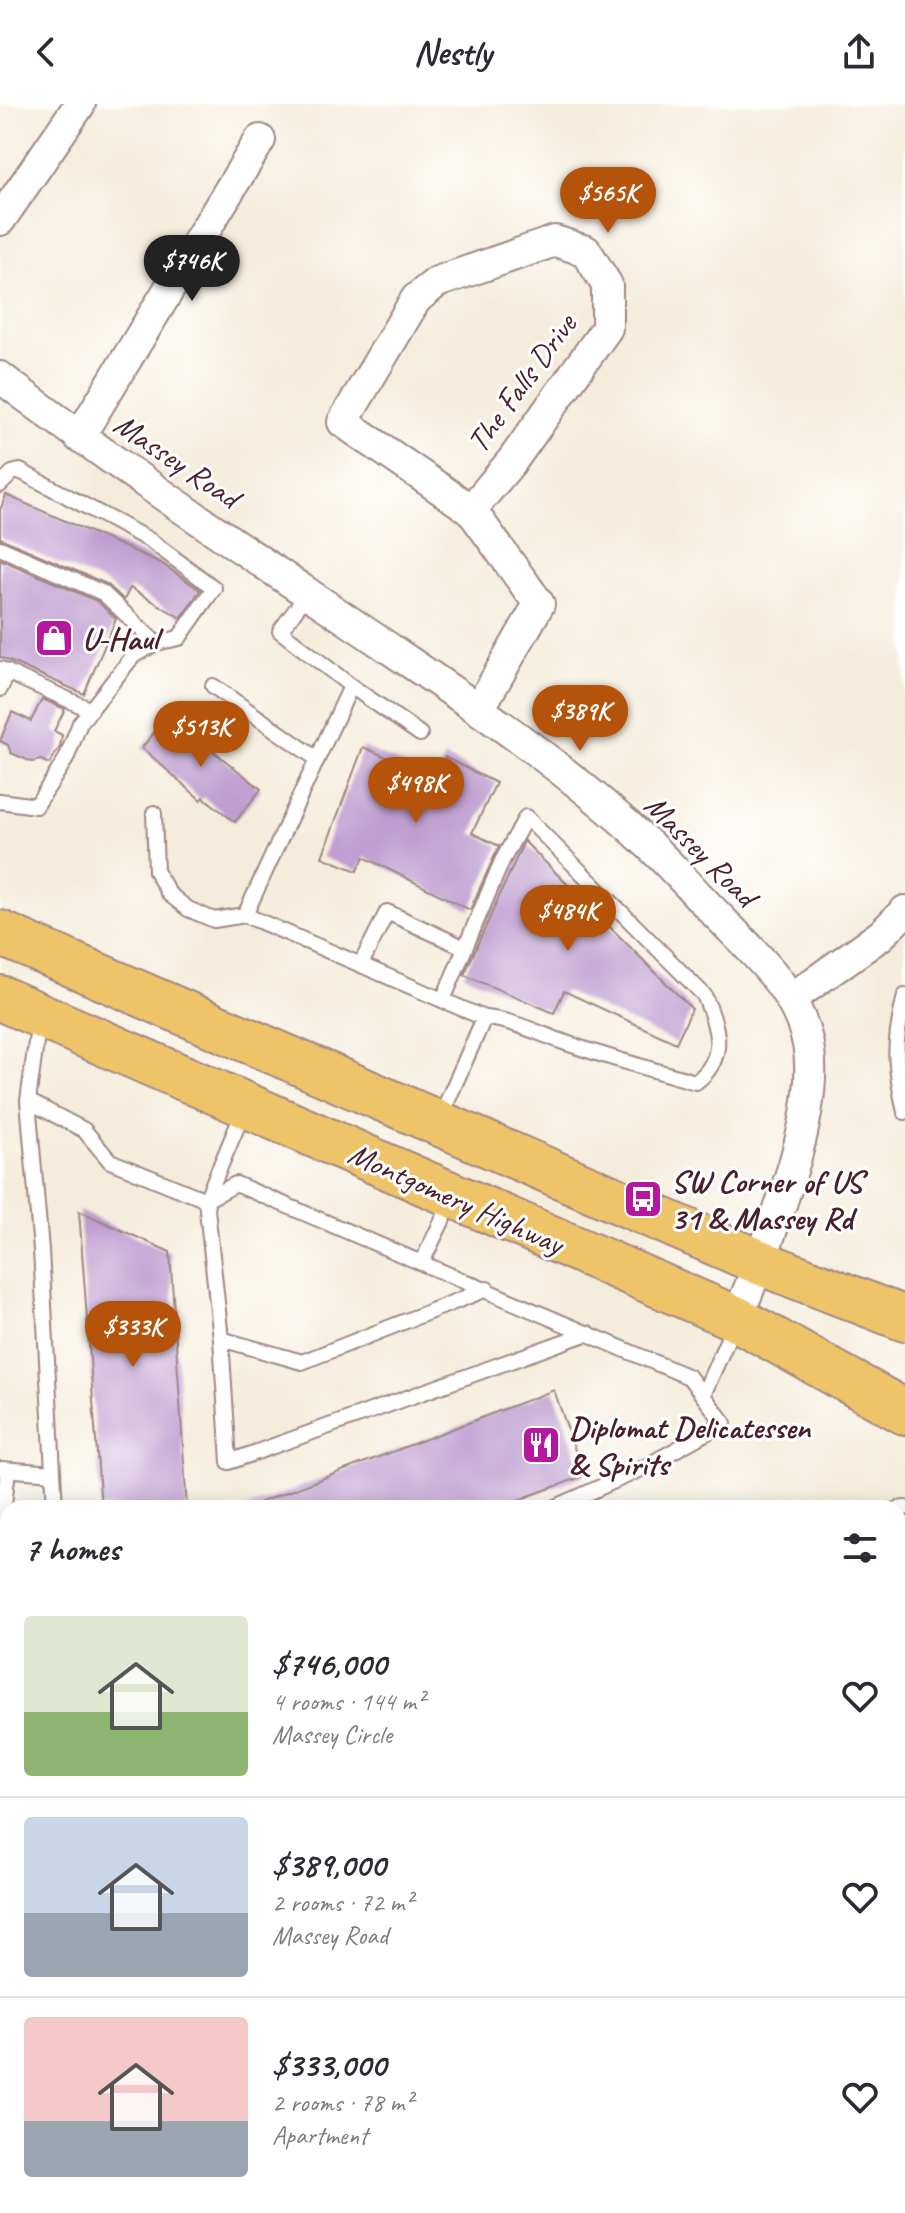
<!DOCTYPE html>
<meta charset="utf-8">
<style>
body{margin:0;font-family:Caveat,sans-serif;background:#f2f2f3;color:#2b2b33;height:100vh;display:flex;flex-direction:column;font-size:30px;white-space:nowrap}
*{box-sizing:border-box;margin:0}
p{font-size:26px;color:#7c7c81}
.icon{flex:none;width:44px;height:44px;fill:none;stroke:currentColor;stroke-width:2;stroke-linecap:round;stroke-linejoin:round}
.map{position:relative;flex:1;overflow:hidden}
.side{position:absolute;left:0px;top:1396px;width:906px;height:714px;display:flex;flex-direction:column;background:#fff;border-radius:24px 24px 0 0;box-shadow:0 4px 20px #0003}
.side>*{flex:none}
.price{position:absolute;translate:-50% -68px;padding:0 18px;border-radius:28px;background:#b45309;color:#fff;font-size:26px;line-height:52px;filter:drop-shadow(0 2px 4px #0008)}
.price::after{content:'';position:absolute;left:50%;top:48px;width:24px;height:18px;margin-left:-12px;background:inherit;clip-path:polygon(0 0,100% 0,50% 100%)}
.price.on{background:#222;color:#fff}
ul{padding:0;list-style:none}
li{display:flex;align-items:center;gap:24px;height:200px;padding:0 24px}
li+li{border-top:2px solid #e1e1e2}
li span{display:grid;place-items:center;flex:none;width:224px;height:160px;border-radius:8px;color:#555}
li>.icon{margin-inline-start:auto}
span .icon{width:96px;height:96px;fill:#fffc;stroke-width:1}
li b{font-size:34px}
h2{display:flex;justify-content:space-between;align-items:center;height:96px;padding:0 24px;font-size:34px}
header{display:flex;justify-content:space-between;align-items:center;height:104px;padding:0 24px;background:#fff;font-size:36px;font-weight:600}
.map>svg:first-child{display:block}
.forest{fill:#81ad66;stroke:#666648;stroke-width:2}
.building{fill:#bf9dd0}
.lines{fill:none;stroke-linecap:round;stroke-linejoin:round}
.service-casing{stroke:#a08683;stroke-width:18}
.minor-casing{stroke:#a08683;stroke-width:34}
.primary-casing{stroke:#a08683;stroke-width:48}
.service{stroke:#fff;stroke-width:14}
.minor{stroke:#fff;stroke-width:30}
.primary{stroke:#efc469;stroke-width:44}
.labels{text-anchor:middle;stroke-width:6;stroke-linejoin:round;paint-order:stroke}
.street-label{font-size:32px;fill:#4a1f2b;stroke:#fff}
.poi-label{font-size:32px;font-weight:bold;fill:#4a1f2b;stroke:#fff;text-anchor:start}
</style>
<header><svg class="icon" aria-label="back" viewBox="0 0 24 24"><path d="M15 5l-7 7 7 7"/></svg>Nestly<svg class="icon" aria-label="share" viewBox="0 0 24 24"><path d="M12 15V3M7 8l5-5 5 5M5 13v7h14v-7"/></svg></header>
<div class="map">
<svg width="905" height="2109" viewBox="0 0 905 2109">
<rect width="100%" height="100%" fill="#fff"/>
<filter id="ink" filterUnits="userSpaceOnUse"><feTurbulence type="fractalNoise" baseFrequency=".0125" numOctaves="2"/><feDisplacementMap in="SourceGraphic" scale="16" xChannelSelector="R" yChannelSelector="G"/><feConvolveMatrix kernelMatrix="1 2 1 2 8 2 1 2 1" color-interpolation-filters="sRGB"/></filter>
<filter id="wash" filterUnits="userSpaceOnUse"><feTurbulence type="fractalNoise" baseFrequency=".006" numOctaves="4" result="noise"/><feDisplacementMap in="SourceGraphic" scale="32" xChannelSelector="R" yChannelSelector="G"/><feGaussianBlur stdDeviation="1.8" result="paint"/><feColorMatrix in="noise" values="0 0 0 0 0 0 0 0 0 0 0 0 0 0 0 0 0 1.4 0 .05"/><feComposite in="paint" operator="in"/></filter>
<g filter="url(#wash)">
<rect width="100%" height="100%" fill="#f5eddb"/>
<g class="forest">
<polygon points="0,1679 8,1724 8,1839 0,1842"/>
<polygon points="905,1888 905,1977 898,1982 898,1897"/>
<polygon points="898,2060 905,2069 905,2109 712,2109 703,2102 898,2102"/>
</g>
<g id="blocks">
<g class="building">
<polygon points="6,391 161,459 200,486 181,514 130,484 124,496 107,480 0,434 0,406"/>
<polygon points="0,455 97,497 116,515 84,590 0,553"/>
<polygon points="42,595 65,605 54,627 62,631 60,643 49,660 41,656 32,658 11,649 8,641 0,637 12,608 31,617"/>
<polygon points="168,611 261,685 235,718 203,693 201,696 142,644"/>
<polygon points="363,643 435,674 445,653 496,679 472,729 499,742 470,806 364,753 357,767 322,753"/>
<polygon points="524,737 692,905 676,939 564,887 554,909 464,871"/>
<polygon points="79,1107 170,1148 187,1404 101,1404"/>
<polygon points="554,1286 584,1372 496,1404 245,1404"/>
</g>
</g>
</g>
<g filter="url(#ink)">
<use href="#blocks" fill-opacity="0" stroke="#a08683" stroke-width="2"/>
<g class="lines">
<g class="service-casing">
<g id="service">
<polyline points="0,381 12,369 20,367 151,437 214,484 179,534 156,539 133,552 80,619 66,655 36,702 0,697"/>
<polyline points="0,444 103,489 156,539"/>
<polyline points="0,565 91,606"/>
<polyline points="213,582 317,655"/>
<polyline points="351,582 420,630"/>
<polyline points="0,585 8,568"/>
<path d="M154,709L156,767L169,790L188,805L214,816L245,811L484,914C514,916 537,929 566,939C609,954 653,966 696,978C728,953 718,924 704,891L526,713L502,757L465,844"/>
<polyline points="245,811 351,582 280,527 308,489"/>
<polyline points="361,860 387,808 465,844 443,896"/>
<path d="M905,892C893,941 894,959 905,1008"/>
<polyline points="39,916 28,997 41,1146 55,1404"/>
<polyline points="28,997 84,1026 110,1057 206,1096 236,1080 689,1273 724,1319 641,1365 554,1404"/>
<polyline points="244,1006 206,1096 221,1235 302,1258 487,1185"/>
<polyline points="439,1016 484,914"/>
<polyline points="422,1158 452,1097"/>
<polyline points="221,1235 229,1358 588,1229"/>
<polyline points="703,1291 735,1219"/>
<polyline points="2,1365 53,1369"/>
<polyline points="8,1366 2,1417 8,1424"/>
<polyline points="898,1405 905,1404"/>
<polyline points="0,1586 8,1586"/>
<polyline points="255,2102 260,2109"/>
<polyline points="661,2102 676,2109"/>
<polyline points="522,2109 533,2102"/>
</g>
</g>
<g class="minor-casing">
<g id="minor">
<polyline points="0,116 80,0"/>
<path d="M0,273C122,366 250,450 377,536C470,599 565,662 647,739C672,762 694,788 718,812C754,849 795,884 807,936C825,1010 764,1145 737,1215"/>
<polyline points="79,333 260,36"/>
<polyline points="471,406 343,318 416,195 437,178 555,137 586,147 607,181 607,224 512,357 471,406 539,500 479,605"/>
<polyline points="792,894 881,831 905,807"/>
<polyline points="898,1712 905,1714"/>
</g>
</g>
<g class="primary-casing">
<g id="primary">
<polyline points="0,829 759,1158 905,1215"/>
<polyline points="0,894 737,1215 905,1308"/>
</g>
</g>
<use href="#service" class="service"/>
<use href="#minor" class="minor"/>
<use href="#primary" class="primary"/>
</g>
</g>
<defs>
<g id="shop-square" transform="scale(2)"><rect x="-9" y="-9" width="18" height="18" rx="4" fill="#b5179e" stroke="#fff"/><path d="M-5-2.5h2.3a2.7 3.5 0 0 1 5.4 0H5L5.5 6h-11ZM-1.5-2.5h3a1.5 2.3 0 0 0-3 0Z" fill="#fff"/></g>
<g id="bus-square" transform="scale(2)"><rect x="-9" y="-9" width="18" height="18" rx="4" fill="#b5179e" stroke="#fff"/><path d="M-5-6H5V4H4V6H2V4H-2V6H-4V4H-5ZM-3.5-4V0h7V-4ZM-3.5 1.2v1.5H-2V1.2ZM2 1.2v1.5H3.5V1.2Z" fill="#fff"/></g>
<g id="restaurant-square" transform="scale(2)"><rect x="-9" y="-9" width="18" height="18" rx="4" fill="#b5179e" stroke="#fff"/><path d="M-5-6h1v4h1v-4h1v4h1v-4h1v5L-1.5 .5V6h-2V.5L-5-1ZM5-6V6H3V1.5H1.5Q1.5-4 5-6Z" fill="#fff"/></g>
</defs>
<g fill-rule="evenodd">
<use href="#shop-square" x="54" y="534"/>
<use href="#bus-square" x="643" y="1095"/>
<use href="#restaurant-square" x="541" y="1341"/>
</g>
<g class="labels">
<g class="street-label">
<text transform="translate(521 279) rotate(-54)" y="11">The Falls Drive</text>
<text transform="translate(177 356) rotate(34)" y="11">Massey Road</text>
<text transform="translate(701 746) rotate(45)" y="11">Massey Road</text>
<text transform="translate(456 1094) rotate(24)" y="11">Montgomery Highway</text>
</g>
<g class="poi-label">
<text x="82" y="545">U-Haul</text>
<text x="671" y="1088">SW Corner of US<tspan x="671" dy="37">31 &amp; Massey Rd</tspan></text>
<text x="569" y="1334">Diplomat Delicatessen<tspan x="569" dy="37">&amp; Spirits</tspan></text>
</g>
</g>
</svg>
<b class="price" style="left:608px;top:131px">$565K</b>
<b class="price on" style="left:192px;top:199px">$746K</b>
<b class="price" style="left:580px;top:649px">$389K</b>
<b class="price" style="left:201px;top:665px">$513K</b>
<b class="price" style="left:416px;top:721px">$498K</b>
<b class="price" style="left:568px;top:849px">$484K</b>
<b class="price" style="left:133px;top:1265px">$333K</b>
<section class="side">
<h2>7 homes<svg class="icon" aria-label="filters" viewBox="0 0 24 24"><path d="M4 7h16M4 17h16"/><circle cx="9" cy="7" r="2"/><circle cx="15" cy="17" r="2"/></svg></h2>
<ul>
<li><span style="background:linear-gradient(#dfe7d0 60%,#8fb573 0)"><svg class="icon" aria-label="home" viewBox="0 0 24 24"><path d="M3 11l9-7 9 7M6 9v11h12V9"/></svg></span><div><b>$746,000</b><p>4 rooms · 144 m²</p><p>Massey Circle</p></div><svg class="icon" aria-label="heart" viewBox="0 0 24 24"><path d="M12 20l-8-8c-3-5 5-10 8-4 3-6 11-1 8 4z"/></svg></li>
<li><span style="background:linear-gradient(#c9d6e8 60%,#9aa5b1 0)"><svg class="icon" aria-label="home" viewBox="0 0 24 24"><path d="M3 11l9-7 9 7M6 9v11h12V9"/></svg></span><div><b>$389,000</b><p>2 rooms · 72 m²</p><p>Massey Road</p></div><svg class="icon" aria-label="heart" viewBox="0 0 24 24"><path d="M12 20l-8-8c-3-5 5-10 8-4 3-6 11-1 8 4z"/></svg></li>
<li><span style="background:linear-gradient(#f6c9c9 65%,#9aa5b1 0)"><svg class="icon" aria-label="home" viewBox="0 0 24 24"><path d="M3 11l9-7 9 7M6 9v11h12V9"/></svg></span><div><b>$333,000</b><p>2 rooms · 78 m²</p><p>Apartment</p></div><svg class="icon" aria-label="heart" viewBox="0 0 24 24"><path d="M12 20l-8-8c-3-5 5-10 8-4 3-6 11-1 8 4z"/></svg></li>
</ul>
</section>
</div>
